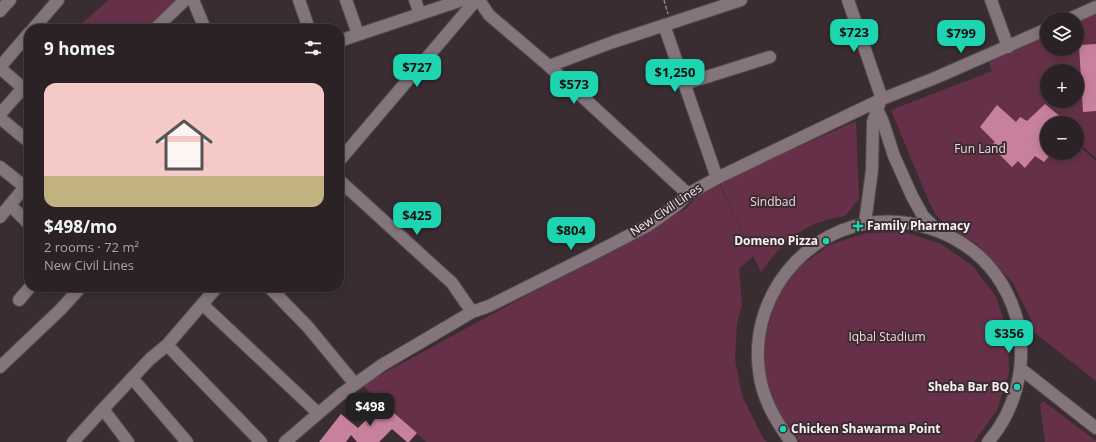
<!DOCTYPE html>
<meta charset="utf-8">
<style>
body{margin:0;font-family:"Open Sans",sans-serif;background:#372f32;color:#f1f3f6;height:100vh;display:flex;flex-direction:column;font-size:15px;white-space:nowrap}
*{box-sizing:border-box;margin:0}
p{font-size:13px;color:#a6a4a7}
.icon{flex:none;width:22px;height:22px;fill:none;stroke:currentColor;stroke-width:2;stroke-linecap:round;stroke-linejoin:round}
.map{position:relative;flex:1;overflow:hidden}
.sheet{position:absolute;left:24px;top:24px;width:320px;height:268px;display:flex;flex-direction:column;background:#2b2225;border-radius:16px;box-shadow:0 2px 10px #0003,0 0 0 1px #473f42}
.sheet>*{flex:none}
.controls{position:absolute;left:1040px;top:12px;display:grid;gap:8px}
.controls a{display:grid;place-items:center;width:44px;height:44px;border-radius:50%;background:#2b2225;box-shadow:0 2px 10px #0003,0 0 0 1px #473f42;font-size:20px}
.price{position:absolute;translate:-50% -34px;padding:0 9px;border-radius:8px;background:#1ed5b1;color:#111;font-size:13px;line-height:26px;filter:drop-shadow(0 1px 2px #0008)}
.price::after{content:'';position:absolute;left:50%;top:24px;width:12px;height:9px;margin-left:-6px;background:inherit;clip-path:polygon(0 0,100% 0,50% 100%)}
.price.selected{background:#222;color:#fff}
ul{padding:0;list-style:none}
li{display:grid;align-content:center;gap:8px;height:212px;padding:0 20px}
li+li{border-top:1px solid #473f42}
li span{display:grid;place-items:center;height:124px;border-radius:12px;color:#555}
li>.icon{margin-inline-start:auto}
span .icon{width:72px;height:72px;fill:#fffc;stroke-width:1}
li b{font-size:17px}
h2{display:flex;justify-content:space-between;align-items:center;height:48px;padding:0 20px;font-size:17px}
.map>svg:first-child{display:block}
.green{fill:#663148;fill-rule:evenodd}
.building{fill:#c8819d}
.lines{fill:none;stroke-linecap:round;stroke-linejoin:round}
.minor-casing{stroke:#544a4e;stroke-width:14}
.path{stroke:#8f8588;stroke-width:1.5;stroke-dasharray:4 2;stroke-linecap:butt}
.minor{stroke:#83757a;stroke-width:12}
.poi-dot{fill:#1ed5b1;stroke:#392d31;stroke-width:1.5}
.labels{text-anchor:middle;stroke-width:4;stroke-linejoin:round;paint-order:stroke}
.park-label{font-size:12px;fill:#fbd1e0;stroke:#392d31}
.street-label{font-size:12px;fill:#f9f1f4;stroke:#392d31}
.poi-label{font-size:12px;font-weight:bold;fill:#f9f1f4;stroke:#392d31;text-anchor:start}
</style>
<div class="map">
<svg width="1096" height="442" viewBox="0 0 1096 442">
<rect width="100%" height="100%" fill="#392d31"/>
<g class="green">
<polygon points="109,0 185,0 159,29 75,29"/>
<path d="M1096,6V158L1077,142V123H1054L1030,103L1052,123H1047V153H1077V144L1096,161V381L1035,333L1031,320L1013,283L978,245L948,227L935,214L929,202L891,110L992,71L986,55L1047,27V49H1077V19ZM1047,71H1077V101H1047Z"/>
<path d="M856,121L859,199L845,216C805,222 784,240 761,272L753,256L739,269L742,304L737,324L735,359L742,396L763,438L767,442H426L362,385L687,208L695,198L719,184L749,246L720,184L780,155Z"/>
<polygon points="905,232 941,244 973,266 996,297 1008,334 1009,373 997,410 974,442 800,442 778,412 765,375 765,337 776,300 798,268 829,245 866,233"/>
<polygon points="1043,401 1096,441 1096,442 1045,442 1040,404"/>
</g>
<g class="building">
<polygon points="1096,44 1096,111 1083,112 1079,45"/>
<polygon points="1045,104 1068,123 1047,123 1047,153 1052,153 1044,162 1035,156 1025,168 1018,161 1012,167 991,146 995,142 980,127 997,105 1016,122 1020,117 1027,121"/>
<polygon points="379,400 417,433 409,442 407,442 392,429 379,442 357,442 351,435 346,442 319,442 341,414 358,428 373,413 370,410"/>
</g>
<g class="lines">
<g class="minor-casing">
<g id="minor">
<polyline points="193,0 205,29"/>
<polyline points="299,0 309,29"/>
<polyline points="346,0 358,34"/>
<polyline points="415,0 420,14"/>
<polyline points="479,0 489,15 549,66 688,194"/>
<polyline points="848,0 882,99"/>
<polyline points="991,0 1008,47"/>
<polyline points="0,11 10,0"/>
<polyline points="1069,19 1096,7"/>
<polyline points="668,25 664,25 717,178"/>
<polyline points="33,29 58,0"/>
<polyline points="155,29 185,0"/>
<polyline points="339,41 462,0"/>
<polyline points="549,66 613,42 741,0"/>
<polyline points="0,67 29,33"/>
<polyline points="0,68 23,88 29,90"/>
<polyline points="684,84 770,57"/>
<polyline points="877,109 883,122 894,156 912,196 923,216 936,229"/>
<polyline points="0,114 23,88"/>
<polyline points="0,118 29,142"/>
<polyline points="339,161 476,0"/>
<polyline points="0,167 25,187"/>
<polyline points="339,180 452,283 472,312"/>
<polyline points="10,205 29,224"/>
<polyline points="0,217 29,182"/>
<polyline points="865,223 872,170 873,122 879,105"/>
<polyline points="269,287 308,327 355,384"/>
<polyline points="19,300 30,287"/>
<polyline points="202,304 318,413"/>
<polyline points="167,345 261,442"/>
<polyline points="0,367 60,310 81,287"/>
<polyline points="1021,369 1096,428"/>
<polyline points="132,378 187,442"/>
<polyline points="103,409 128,442"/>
<polyline points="73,442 103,409 150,359 167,345 217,287"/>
<polyline points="285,442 340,395 382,365 472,312 489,306 589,256 647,226 678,204 688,194 717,178 882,99 935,78 1047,29"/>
<path d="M791,442C775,420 762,398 759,371C748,289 818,214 900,222C927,225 951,234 973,251C997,270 1013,298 1019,328C1026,369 1015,411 988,442"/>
</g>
</g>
<polyline class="path" points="664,0 668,14"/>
<use href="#minor" class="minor"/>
</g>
<g class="poi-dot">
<path d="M856 220h4v4h4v4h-4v4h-4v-4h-4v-4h4z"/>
<circle cx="826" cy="241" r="4"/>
<circle cx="1017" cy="387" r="4"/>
<circle cx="783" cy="429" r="4"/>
</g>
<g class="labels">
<g class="park-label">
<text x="980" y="153">Fun Land</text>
<text x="773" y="206">Sindbad</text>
<text x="887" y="341">Iqbal Stadium</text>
</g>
<g class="street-label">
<text transform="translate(666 210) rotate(-34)" y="4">New Civil Lines</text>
</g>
<g class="poi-label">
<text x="867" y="230">Family Pharmacy</text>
<text x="818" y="245" text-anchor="end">Domeno Pizza</text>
<text x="1009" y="391" text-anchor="end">Sheba Bar BQ</text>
<text x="791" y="433">Chicken Shawarma Point</text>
</g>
</g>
</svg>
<div class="controls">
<a><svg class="icon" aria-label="layers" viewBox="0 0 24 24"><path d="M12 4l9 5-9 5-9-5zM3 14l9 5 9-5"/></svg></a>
<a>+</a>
<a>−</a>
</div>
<b class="price" style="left:854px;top:53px">$723</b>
<b class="price" style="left:961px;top:54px">$799</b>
<b class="price" style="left:417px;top:88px">$727</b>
<b class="price" style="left:675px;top:93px">$1,250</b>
<b class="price" style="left:574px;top:105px">$573</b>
<b class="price" style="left:417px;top:236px">$425</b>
<b class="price" style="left:571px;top:251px">$804</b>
<b class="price" style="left:1009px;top:354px">$356</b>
<b class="price selected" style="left:370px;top:427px">$498</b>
<section class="sheet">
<h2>9 homes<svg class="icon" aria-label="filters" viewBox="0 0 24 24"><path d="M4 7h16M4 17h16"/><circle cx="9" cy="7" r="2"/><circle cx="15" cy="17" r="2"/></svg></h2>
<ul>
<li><span style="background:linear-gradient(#f6c9c9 75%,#c2b280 0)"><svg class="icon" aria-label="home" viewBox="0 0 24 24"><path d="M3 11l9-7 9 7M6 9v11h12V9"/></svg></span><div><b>$498/mo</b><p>2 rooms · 72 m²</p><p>New Civil Lines</p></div></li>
</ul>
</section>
</div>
